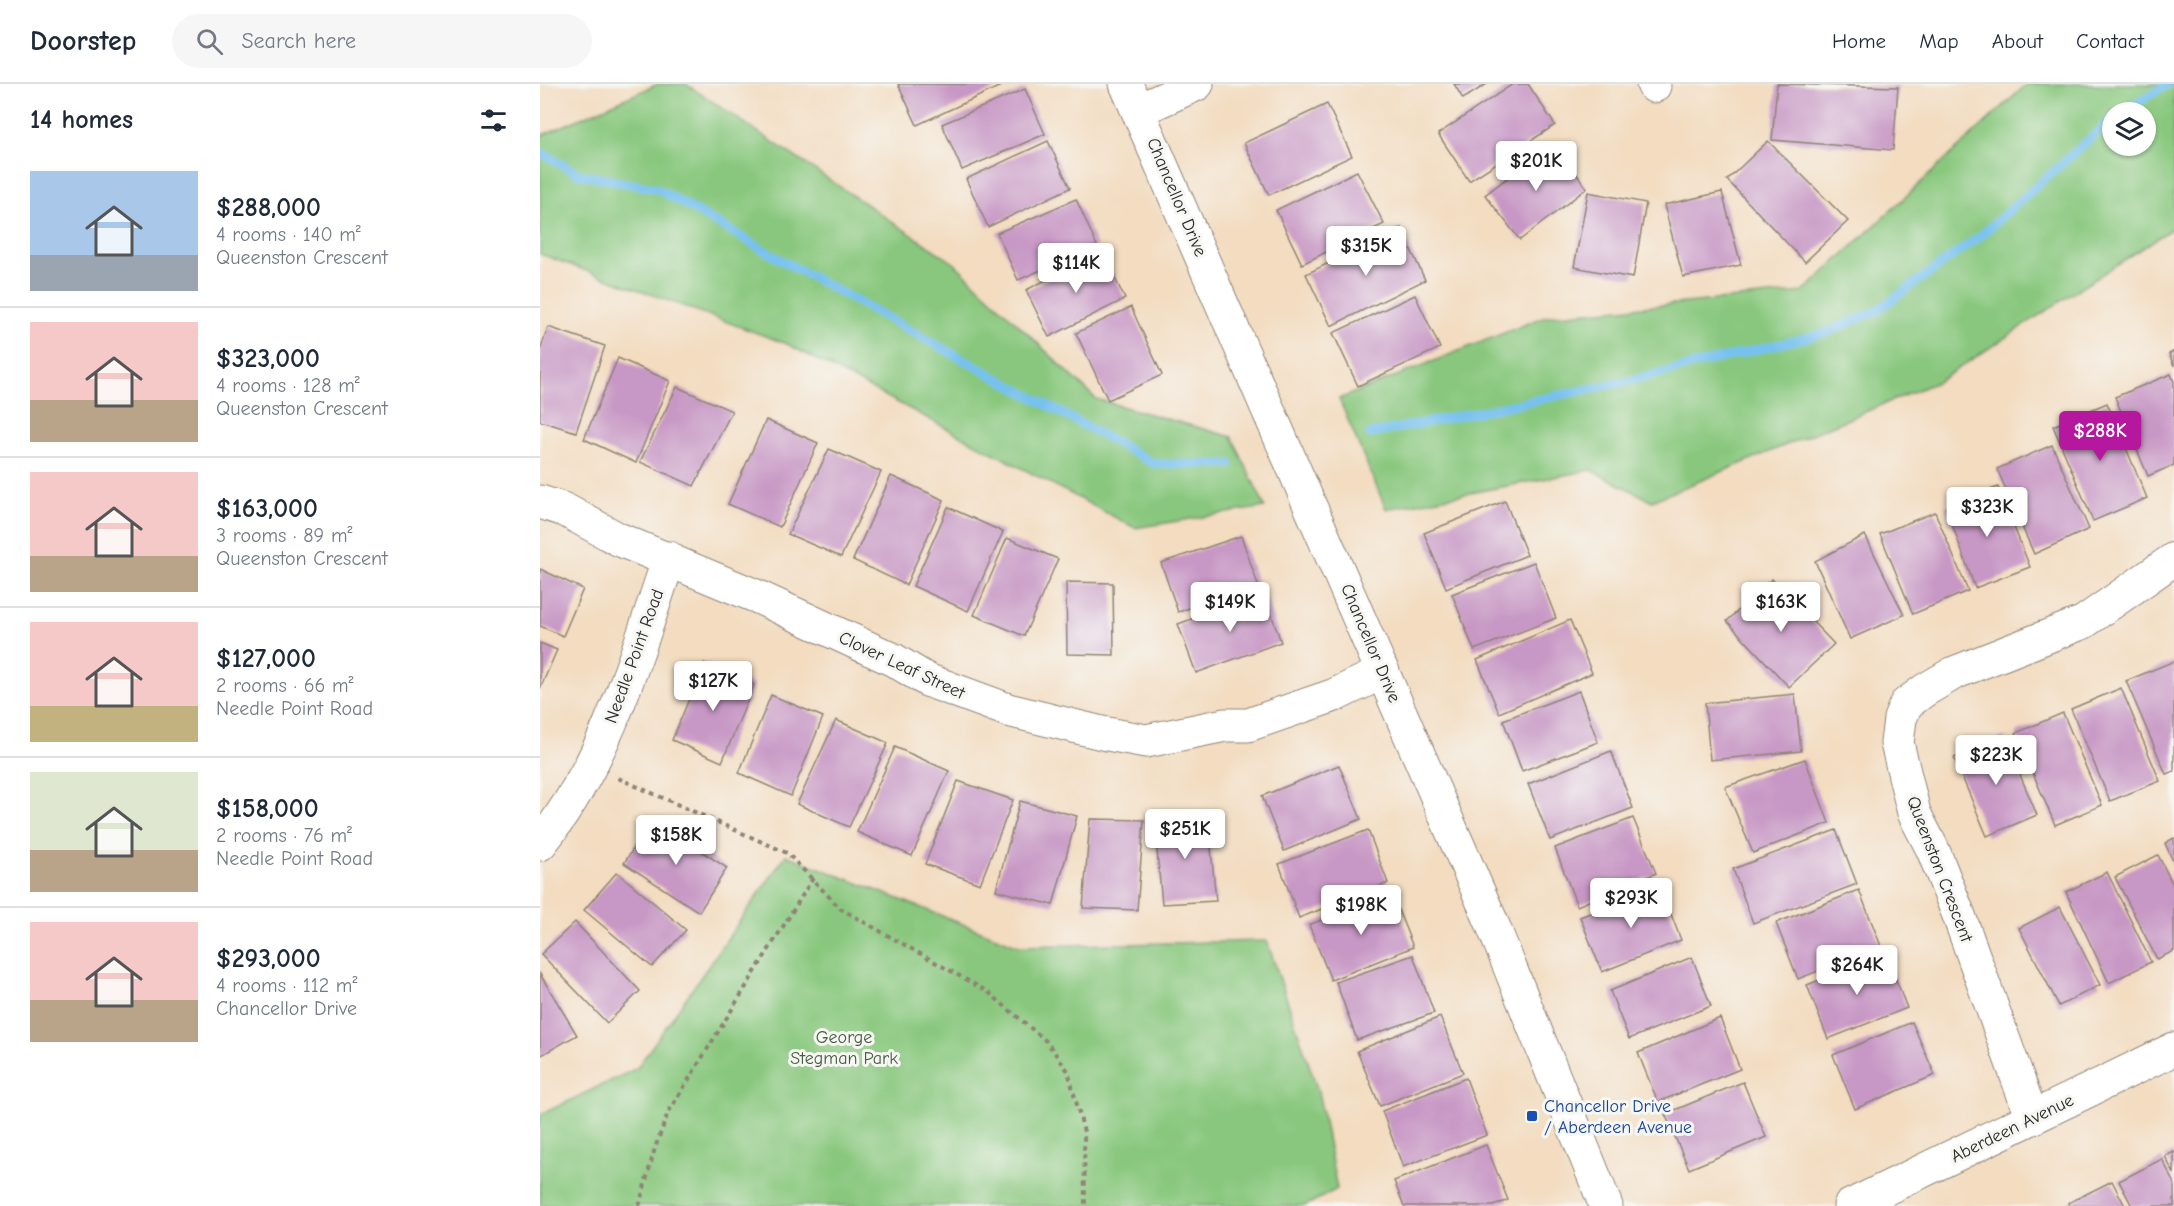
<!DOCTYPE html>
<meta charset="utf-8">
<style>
body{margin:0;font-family:"Comic Neue",sans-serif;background:#f6f6f7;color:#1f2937;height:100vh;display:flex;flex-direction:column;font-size:22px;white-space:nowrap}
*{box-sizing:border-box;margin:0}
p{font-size:20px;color:#747a83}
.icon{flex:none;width:33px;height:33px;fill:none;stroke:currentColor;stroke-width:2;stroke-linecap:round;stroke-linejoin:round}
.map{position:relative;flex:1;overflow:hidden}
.panel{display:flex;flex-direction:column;background:#fff;width:540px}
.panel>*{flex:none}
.controls{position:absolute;left:1562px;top:18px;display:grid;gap:12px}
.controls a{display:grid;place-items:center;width:54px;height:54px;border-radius:50%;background:#fff;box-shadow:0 2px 4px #0004;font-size:30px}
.price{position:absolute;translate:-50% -51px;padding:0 14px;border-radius:6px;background:#fff;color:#222;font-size:20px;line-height:39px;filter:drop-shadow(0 2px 3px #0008)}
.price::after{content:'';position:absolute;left:50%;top:36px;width:18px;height:14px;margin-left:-9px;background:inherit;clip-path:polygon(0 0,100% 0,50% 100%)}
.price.active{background:#b5179e;color:#fff}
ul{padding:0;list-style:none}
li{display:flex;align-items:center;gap:18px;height:150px;padding:0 30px}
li+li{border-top:2px solid #e0e1e3}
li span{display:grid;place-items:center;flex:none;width:168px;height:120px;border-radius:0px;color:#555}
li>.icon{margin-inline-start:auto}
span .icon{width:72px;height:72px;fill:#fffc;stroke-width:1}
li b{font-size:26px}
h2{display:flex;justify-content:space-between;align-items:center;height:72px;padding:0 30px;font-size:26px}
header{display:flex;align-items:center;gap:36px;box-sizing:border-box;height:84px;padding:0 30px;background:#fff;border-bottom:2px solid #e0e1e3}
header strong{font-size:28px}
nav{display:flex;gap:33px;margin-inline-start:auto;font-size:21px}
.search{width:420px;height:54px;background:#f6f6f7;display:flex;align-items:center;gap:15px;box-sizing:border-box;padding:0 21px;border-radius:33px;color:#747a83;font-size:22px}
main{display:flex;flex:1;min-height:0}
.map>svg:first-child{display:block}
.green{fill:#88c77d;stroke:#5a7954;stroke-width:1.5;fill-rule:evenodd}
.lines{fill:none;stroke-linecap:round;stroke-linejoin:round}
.stream{stroke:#77c1f0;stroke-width:9}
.building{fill:#c797c5}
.minor-casing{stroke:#8f8476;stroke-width:35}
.path{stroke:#8f8476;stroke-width:4;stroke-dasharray:4.5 4.5;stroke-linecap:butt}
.minor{stroke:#fff;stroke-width:33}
.transit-dot{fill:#1a4fb4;stroke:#f6f6f2;stroke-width:2}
.labels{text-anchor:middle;stroke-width:6;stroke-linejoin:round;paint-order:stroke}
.street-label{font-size:18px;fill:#2b2b2b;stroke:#f6f6f2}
.park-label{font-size:18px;fill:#475a44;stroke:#f6f6f2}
.transit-label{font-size:18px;fill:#164399;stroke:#f6f6f2;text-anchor:start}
</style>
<header>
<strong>Doorstep</strong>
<div class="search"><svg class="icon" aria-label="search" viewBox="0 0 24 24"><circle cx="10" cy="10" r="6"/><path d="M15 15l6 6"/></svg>Search here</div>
<nav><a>Home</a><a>Map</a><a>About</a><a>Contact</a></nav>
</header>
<main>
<section class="panel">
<h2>14 homes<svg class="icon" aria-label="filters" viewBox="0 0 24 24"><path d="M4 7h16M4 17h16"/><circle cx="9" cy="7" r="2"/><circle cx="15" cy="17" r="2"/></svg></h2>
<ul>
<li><span style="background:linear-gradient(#a9c7e8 70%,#9aa5b1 0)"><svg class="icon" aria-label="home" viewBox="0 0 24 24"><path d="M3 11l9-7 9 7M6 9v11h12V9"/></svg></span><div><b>$288,000</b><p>4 rooms · 140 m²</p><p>Queenston Crescent</p></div></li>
<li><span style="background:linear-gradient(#f6c9c9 65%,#b9a48a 0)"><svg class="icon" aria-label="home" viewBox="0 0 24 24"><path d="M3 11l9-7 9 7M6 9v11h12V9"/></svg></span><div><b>$323,000</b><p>4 rooms · 128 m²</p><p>Queenston Crescent</p></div></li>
<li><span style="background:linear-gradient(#f6c9c9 70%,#b9a48a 0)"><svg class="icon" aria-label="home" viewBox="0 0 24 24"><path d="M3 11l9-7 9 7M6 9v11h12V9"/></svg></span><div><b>$163,000</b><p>3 rooms · 89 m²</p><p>Queenston Crescent</p></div></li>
<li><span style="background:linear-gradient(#f6c9c9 70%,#c2b280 0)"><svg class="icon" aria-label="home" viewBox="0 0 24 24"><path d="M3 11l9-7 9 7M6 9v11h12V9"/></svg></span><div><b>$127,000</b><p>2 rooms · 66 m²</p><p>Needle Point Road</p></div></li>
<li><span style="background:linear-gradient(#dfe7d0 65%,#b9a48a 0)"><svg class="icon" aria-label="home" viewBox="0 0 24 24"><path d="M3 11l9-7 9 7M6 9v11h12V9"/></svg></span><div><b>$158,000</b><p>2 rooms · 76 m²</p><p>Needle Point Road</p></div></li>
<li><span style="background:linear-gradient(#f6c9c9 65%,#b9a48a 0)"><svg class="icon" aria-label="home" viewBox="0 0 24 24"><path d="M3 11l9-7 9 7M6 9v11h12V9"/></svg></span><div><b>$293,000</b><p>4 rooms · 112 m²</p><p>Chancellor Drive</p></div></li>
</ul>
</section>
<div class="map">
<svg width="1634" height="1122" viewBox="0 0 1634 1122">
<rect width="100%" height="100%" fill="#f6f6f2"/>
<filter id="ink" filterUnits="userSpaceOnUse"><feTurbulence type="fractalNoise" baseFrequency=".0167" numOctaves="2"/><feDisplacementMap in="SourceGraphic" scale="12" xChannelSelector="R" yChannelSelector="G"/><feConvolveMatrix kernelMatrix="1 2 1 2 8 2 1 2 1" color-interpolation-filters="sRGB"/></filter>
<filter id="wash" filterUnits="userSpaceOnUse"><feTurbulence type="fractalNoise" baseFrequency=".008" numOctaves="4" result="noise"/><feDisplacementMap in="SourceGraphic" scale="24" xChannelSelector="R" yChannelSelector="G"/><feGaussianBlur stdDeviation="1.35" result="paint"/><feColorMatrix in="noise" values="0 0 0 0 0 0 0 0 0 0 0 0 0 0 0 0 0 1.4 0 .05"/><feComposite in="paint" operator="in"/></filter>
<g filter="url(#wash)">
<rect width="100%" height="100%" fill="#f3dcc0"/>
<g class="green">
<polygon points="118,0 146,0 414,179 556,315 692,353 725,423 595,444 247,260 0,170 0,52"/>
<path d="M1487,0H1634V143L1399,297L1112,417L1051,386L846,425L799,315L1006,232L1263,208ZM1572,28H1605V62H1572Z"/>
<polygon points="246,771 479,862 727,857 778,1007 797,1105 765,1122 0,1122 0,1031 97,984"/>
</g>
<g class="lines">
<g class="stream">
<polyline points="1583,28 1628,0"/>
<polyline points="0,68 39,90 118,105 243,177 615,380 690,380"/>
<polyline points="830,350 1084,298 1285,249 1335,228 1439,153 1572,35"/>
</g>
</g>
<g id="blocks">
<g class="building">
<polygon points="358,0 465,0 377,41"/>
<polygon points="914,0 947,0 923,15"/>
<polygon points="973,0 988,0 1015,41 929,97 898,50"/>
<polygon points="1237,0 1358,3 1353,66 1232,56"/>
<polygon points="485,5 505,50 422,86 402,40"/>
<polygon points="787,20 812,72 729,111 704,59"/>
<polygon points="508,57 530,104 448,143 426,95"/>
<polygon points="1228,57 1308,137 1265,178 1187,96"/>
<polygon points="1013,59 1047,104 980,156 945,111"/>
<polygon points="817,87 844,140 762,180 736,126"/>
<polygon points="1048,108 1106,119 1093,194 1034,183"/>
<polygon points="1182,108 1201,181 1143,193 1124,121"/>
<polygon points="536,115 557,162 478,196 457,149"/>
<polygon points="861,144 885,196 791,242 766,190"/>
<polygon points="562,168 585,215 509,253 486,206"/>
<polygon points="875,211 900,264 818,302 793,249"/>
<polygon points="591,223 622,291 568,316 536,249"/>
<polygon points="8,243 65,262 36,348 0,337 0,267"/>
<polygon points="1634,267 1634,282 1629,270"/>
<polygon points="78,274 130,297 96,379 44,355"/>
<polygon points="1631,290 1634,298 1634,381 1608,392 1575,313"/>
<polygon points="137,303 192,327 154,402 100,378"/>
<polygon points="1567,319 1607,414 1553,437 1513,342"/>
<polygon points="226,336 278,359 240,443 188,420"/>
<polygon points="1512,361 1549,445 1494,470 1457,385"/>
<polygon points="289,365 341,388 301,473 248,450"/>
<polygon points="351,392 404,416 366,501 313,476"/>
<polygon points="1458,403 1490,483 1435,504 1406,423"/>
<polygon points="965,417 987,471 906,504 884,449"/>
<polygon points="408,423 463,448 428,527 373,502"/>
<polygon points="1395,428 1428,507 1373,530 1340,450"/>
<polygon points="1325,451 1364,531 1310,555 1275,477"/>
<polygon points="701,452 718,501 638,528 621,479"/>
<polygon points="467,454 518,475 484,552 434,531"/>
<polygon points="994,478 1016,534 934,566 912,510"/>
<polygon points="0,485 43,505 23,552 0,542"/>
<polygon points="1232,495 1294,560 1249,603 1187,537"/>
<polygon points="526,498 573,499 574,571 527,570"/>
<polygon points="724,509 741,558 656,589 638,540"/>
<polygon points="1030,536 1052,589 959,629 937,576"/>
<polygon points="0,559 17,566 0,605"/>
<polygon points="1634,577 1634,687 1626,690 1586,597"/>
<polygon points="164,579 214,601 182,678 132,656"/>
<polygon points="1581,604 1620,697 1570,717 1531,625"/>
<polygon points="1039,607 1058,658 982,687 963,636"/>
<polygon points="1255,610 1261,667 1170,676 1165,619"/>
<polygon points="231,611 283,633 251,712 199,689"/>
<polygon points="1523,629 1562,721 1515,741 1476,649"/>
<polygon points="296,636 348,659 309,743 257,720"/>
<polygon points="1464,653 1497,731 1447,752 1414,674"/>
<polygon points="355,663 409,687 372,772 317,748"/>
<polygon points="1071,667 1093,724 1010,756 988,700"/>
<polygon points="1265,675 1289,739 1213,769 1185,703"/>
<polygon points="799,681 821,735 744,767 722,712"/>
<polygon points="418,697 473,716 440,800 385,780"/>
<polygon points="480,717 537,732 513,821 456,806"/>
<polygon points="668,733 676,817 622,820 614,735"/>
<polygon points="1093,734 1116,789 1037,822 1015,764"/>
<polygon points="112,735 187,784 159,828 84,779"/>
<polygon points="550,735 604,736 597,826 543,824"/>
<polygon points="828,746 848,799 759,834 739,780"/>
<polygon points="1296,746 1317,800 1213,839 1193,785"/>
<polygon points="1634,754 1634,780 1625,759"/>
<polygon points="1618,771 1634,803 1634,867 1617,875 1575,793"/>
<polygon points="77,788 146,846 112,883 44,826"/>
<polygon points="1567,788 1611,878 1569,899 1526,808"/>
<polygon points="1120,802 1141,856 1062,888 1040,833"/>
<polygon points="1319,806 1341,862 1258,895 1236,839"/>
<polygon points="851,808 873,863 791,896 769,841"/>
<polygon points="1520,823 1560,901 1519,922 1479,844"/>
<polygon points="35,838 100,907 67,939 1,870"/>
<polygon points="1346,870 1367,924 1288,955 1267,901"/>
<polygon points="873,871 894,929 817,956 796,898"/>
<polygon points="1152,873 1171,922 1089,955 1070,907"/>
<polygon points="0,890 37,951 0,972"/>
<polygon points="900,933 923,989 840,1022 817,967"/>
<polygon points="1180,934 1200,985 1118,1018 1098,969"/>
<polygon points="1372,938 1395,991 1315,1025 1293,971"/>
<polygon points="926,994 947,1051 863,1083 842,1027"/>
<polygon points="1203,998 1226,1053 1149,1085 1125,1030"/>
<polygon points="946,1061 968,1116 953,1122 864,1122 854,1097"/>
<polygon points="1634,1068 1634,1090 1625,1072"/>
<polygon points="1622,1075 1634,1098 1634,1122 1592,1122 1579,1097"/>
<polygon points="1572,1097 1585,1122 1530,1122 1528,1119"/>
</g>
</g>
</g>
<g filter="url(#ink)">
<use href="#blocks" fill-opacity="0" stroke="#8f8476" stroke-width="1.5"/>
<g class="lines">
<g class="minor-casing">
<g id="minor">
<polyline points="586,0 952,839 1066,1122"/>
<polyline points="1113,0 1114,2"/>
<polyline points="599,26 657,0"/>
<polyline points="0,418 25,426 78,455 218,513 354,576 387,596 468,626 562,649 606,657 685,641 708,641 795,611 843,588"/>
<path d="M0,760C66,679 96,572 129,474"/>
<polyline points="1492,1034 1418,829 1393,766 1374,729 1357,659 1360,635 1366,620 1385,606 1414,589 1544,538 1634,475"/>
<polyline points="1310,1122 1634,965"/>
</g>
</g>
<g class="path">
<polyline points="78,694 247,769 301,825 448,908 506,957 528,987 544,1048 545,1122"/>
<polyline points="99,1122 115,1064 128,1029 273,794"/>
</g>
<use href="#minor" class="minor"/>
</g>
</g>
<rect class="transit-dot" x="986" y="1026" width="12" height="12" rx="3"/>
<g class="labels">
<g class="street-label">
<text transform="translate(637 113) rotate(67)" y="6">Chancellor Drive</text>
<text transform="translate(831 559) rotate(67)" y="6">Chancellor Drive</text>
<text transform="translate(94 572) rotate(-70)" y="6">Needle Point Road</text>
<text transform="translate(362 581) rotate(25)" y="6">Clover Leaf Street</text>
<text transform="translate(1400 785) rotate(69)" y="6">Queenston Crescent</text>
<text transform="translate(1472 1044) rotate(-26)" y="6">Aberdeen Avenue</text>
</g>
<g class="park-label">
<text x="304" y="959">George<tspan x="304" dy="21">Stegman Park</tspan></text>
</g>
<g class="transit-label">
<text x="1004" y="1028">Chancellor Drive<tspan x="1004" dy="21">/ Aberdeen Avenue</tspan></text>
</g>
</g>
</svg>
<div class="controls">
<a><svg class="icon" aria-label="layers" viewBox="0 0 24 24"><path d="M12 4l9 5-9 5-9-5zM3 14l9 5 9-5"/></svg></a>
</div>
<b class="price" style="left:996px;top:108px">$201K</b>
<b class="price" style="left:826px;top:193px">$315K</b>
<b class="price" style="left:536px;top:210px">$114K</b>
<b class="price active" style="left:1560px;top:378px">$288K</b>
<b class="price" style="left:1447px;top:454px">$323K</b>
<b class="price" style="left:690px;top:549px">$149K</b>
<b class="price" style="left:1241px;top:549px">$163K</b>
<b class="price" style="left:173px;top:628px">$127K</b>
<b class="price" style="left:1456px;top:702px">$223K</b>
<b class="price" style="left:645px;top:776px">$251K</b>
<b class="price" style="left:136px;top:782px">$158K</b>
<b class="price" style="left:1091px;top:845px">$293K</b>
<b class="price" style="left:821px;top:852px">$198K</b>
<b class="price" style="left:1317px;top:912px">$264K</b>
</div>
</main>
